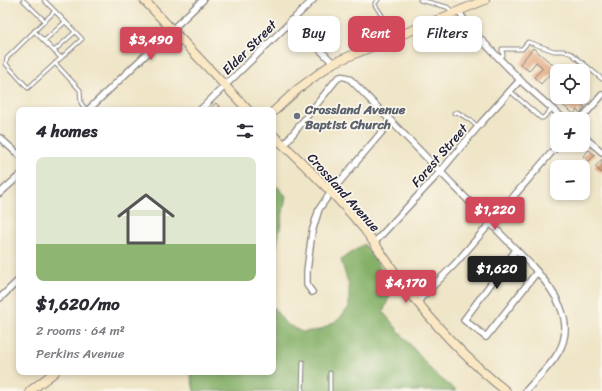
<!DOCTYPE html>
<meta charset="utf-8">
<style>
body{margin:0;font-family:Sriracha,sans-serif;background:#f2f2f3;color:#2b2b33;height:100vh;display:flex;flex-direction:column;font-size:15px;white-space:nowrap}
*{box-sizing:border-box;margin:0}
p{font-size:13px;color:#7c7c81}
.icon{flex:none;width:22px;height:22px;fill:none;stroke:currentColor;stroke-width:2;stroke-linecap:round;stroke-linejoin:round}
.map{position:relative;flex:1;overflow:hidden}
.sheet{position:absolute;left:16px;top:107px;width:260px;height:268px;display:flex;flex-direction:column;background:#fff;border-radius:8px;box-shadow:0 2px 6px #0003}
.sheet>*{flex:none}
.guide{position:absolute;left:288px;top:16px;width:254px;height:36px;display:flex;gap:8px}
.tools{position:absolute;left:550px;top:64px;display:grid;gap:8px}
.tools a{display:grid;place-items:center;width:40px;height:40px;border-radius:8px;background:#fff;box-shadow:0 2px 6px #0003;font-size:20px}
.price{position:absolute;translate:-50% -34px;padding:0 9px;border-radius:4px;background:#d1495b;color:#fff;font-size:13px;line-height:26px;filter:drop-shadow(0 1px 2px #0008)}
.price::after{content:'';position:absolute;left:50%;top:24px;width:12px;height:9px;margin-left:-6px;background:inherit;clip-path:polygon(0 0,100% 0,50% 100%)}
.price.on{background:#222;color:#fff}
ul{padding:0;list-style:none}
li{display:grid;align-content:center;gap:8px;height:212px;padding:0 20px}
li span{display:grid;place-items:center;height:124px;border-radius:8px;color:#555}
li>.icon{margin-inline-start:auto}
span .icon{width:72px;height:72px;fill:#fffc;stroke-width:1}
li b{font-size:17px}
h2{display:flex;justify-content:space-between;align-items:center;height:48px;padding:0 20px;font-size:17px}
.tag{padding:0 14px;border-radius:8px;background:#fff;box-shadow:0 2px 6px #0003;font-size:14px;line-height:36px}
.tag.on{background:#d1495b;color:#fff}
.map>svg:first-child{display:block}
.forest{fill:#84b067;stroke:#536951}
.building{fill:#dd9463}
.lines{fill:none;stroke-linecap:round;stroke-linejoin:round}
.service-casing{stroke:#888481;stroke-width:5}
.minor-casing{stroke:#888481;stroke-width:8}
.secondary-casing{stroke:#888481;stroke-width:10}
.service{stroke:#fff;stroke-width:3}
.minor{stroke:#fff;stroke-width:5.5}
.secondary{stroke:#fae7c3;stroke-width:8}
.worship-dot{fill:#6b7280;stroke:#fbf7ec;stroke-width:1.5}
.labels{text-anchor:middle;stroke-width:3.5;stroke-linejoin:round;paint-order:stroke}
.street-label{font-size:13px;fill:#22223b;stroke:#fbf7ec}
.worship-label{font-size:13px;font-weight:bold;fill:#5b616d;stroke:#fbf7ec;text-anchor:start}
</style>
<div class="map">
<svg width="602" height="391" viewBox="0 0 602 391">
<rect width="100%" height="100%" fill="#fbf7ec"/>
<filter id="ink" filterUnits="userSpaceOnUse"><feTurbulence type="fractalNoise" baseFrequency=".025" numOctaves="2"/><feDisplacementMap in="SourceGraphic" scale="8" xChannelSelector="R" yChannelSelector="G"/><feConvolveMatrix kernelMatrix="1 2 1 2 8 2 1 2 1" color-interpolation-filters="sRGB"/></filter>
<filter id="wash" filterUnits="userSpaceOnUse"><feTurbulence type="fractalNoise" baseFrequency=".012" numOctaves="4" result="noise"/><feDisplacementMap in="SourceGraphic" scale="16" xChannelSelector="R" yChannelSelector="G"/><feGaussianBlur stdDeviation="0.9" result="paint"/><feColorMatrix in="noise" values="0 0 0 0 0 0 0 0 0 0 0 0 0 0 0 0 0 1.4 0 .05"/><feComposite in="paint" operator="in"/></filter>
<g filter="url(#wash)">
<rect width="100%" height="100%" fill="#efe5c7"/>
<g class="forest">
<polygon points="277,186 286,196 273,266 273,191"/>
<polygon points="364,244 394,286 383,312 434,373 457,391 194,391 190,372 273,372 273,307 286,324 302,332 320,330 338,320 349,307 349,286 341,260"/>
</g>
<g id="blocks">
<g class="building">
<polygon points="533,48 559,70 553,77 550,74 541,84 534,77 543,68 536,62 529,71 520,64"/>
<polygon points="557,91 557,97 572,97 585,107 580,113 577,110 574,114 552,97"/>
<polygon points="216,103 223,110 208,110"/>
<polygon points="589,150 595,155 589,161 583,156"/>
<polygon points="602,159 602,173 595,167"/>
</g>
</g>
</g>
<g filter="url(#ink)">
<use href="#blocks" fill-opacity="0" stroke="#888481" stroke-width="1"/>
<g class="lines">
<g class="service-casing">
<g id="service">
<polyline points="23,0 45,21"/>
<polyline points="44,0 82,39 28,88 6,64 7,58 55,11"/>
<polyline points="420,0 447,7 453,12"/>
<polyline points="34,31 61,58"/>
<polyline points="44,41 65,22"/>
<polyline points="371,45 384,29 387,23 375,5 375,3 378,0"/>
<polyline points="54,51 75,32"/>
<polyline points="500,59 503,55 502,49 522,49 528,42 554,51 564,51 572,54 602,79"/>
<polyline points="55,63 80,90 81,103 86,110"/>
<polyline points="510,91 541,118 543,118 552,109"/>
<polyline points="454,113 457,112 470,120 478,127"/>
<polyline points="330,373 330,391"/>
<polyline points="302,391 303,362"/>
</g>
</g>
<g class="minor-casing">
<g id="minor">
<polyline points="459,12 469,27 524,84 564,119"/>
<polyline points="291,20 333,63"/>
<polyline points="88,110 203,0"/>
<polyline points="200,110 313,0"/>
<polyline points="581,119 602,95"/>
<polyline points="583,136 602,152"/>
<polyline points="0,138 19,155"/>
<path d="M284,145L336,80C341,75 345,76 351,80L533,267C554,290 577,322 558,353C550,367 536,379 526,391"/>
<polyline points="0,193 19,176"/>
<polyline points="374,243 440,172 482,122 520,80"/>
<polyline points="516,250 464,320 486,337 537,272"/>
<polyline points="312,292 307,285 307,271 312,232 319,209 331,192 391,121"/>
<polyline points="0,298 19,280"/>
<polyline points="417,302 455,264 558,145"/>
</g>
</g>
<g class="secondary-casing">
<g id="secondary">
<polyline points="144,0 248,110"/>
<polyline points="273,112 298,89 333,63 485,0"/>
<path d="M273,135C304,164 337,196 364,229C382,253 398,279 418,303C444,335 473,365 506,391"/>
<polyline points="30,391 55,372"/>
</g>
</g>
<use href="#service" class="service"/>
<use href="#minor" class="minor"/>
<use href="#secondary" class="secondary"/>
</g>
</g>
<circle class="worship-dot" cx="297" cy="116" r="4"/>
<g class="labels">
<g class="street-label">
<text transform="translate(249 47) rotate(-45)" y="5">Elder Street</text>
<text transform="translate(439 155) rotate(-49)" y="5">Forest Street</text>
<text transform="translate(344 192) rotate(48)" y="5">Crossland Avenue</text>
</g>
<g class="worship-label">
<text x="305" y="114">Crossland Avenue<tspan x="305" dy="15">Baptist Church</tspan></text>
</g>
</g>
</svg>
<div class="tools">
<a><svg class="icon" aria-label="locate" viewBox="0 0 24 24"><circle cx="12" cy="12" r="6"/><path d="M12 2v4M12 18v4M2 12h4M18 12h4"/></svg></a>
<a>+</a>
<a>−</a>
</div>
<b class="price" style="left:151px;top:61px">$3,490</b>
<b class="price" style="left:495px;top:231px">$1,220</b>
<b class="price on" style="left:497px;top:290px">$1,620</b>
<b class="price" style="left:406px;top:304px">$4,170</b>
<div class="guide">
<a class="tag">Buy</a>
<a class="tag on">Rent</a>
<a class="tag">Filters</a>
</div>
<section class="sheet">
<h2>4 homes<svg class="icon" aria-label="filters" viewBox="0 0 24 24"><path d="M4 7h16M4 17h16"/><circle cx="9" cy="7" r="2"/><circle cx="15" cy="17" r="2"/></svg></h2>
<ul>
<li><span style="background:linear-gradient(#dfe7d0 70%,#8fb573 0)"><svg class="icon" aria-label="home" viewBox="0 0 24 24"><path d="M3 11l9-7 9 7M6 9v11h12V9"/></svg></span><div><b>$1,620/mo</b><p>2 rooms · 64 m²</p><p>Perkins Avenue</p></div></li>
</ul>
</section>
</div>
